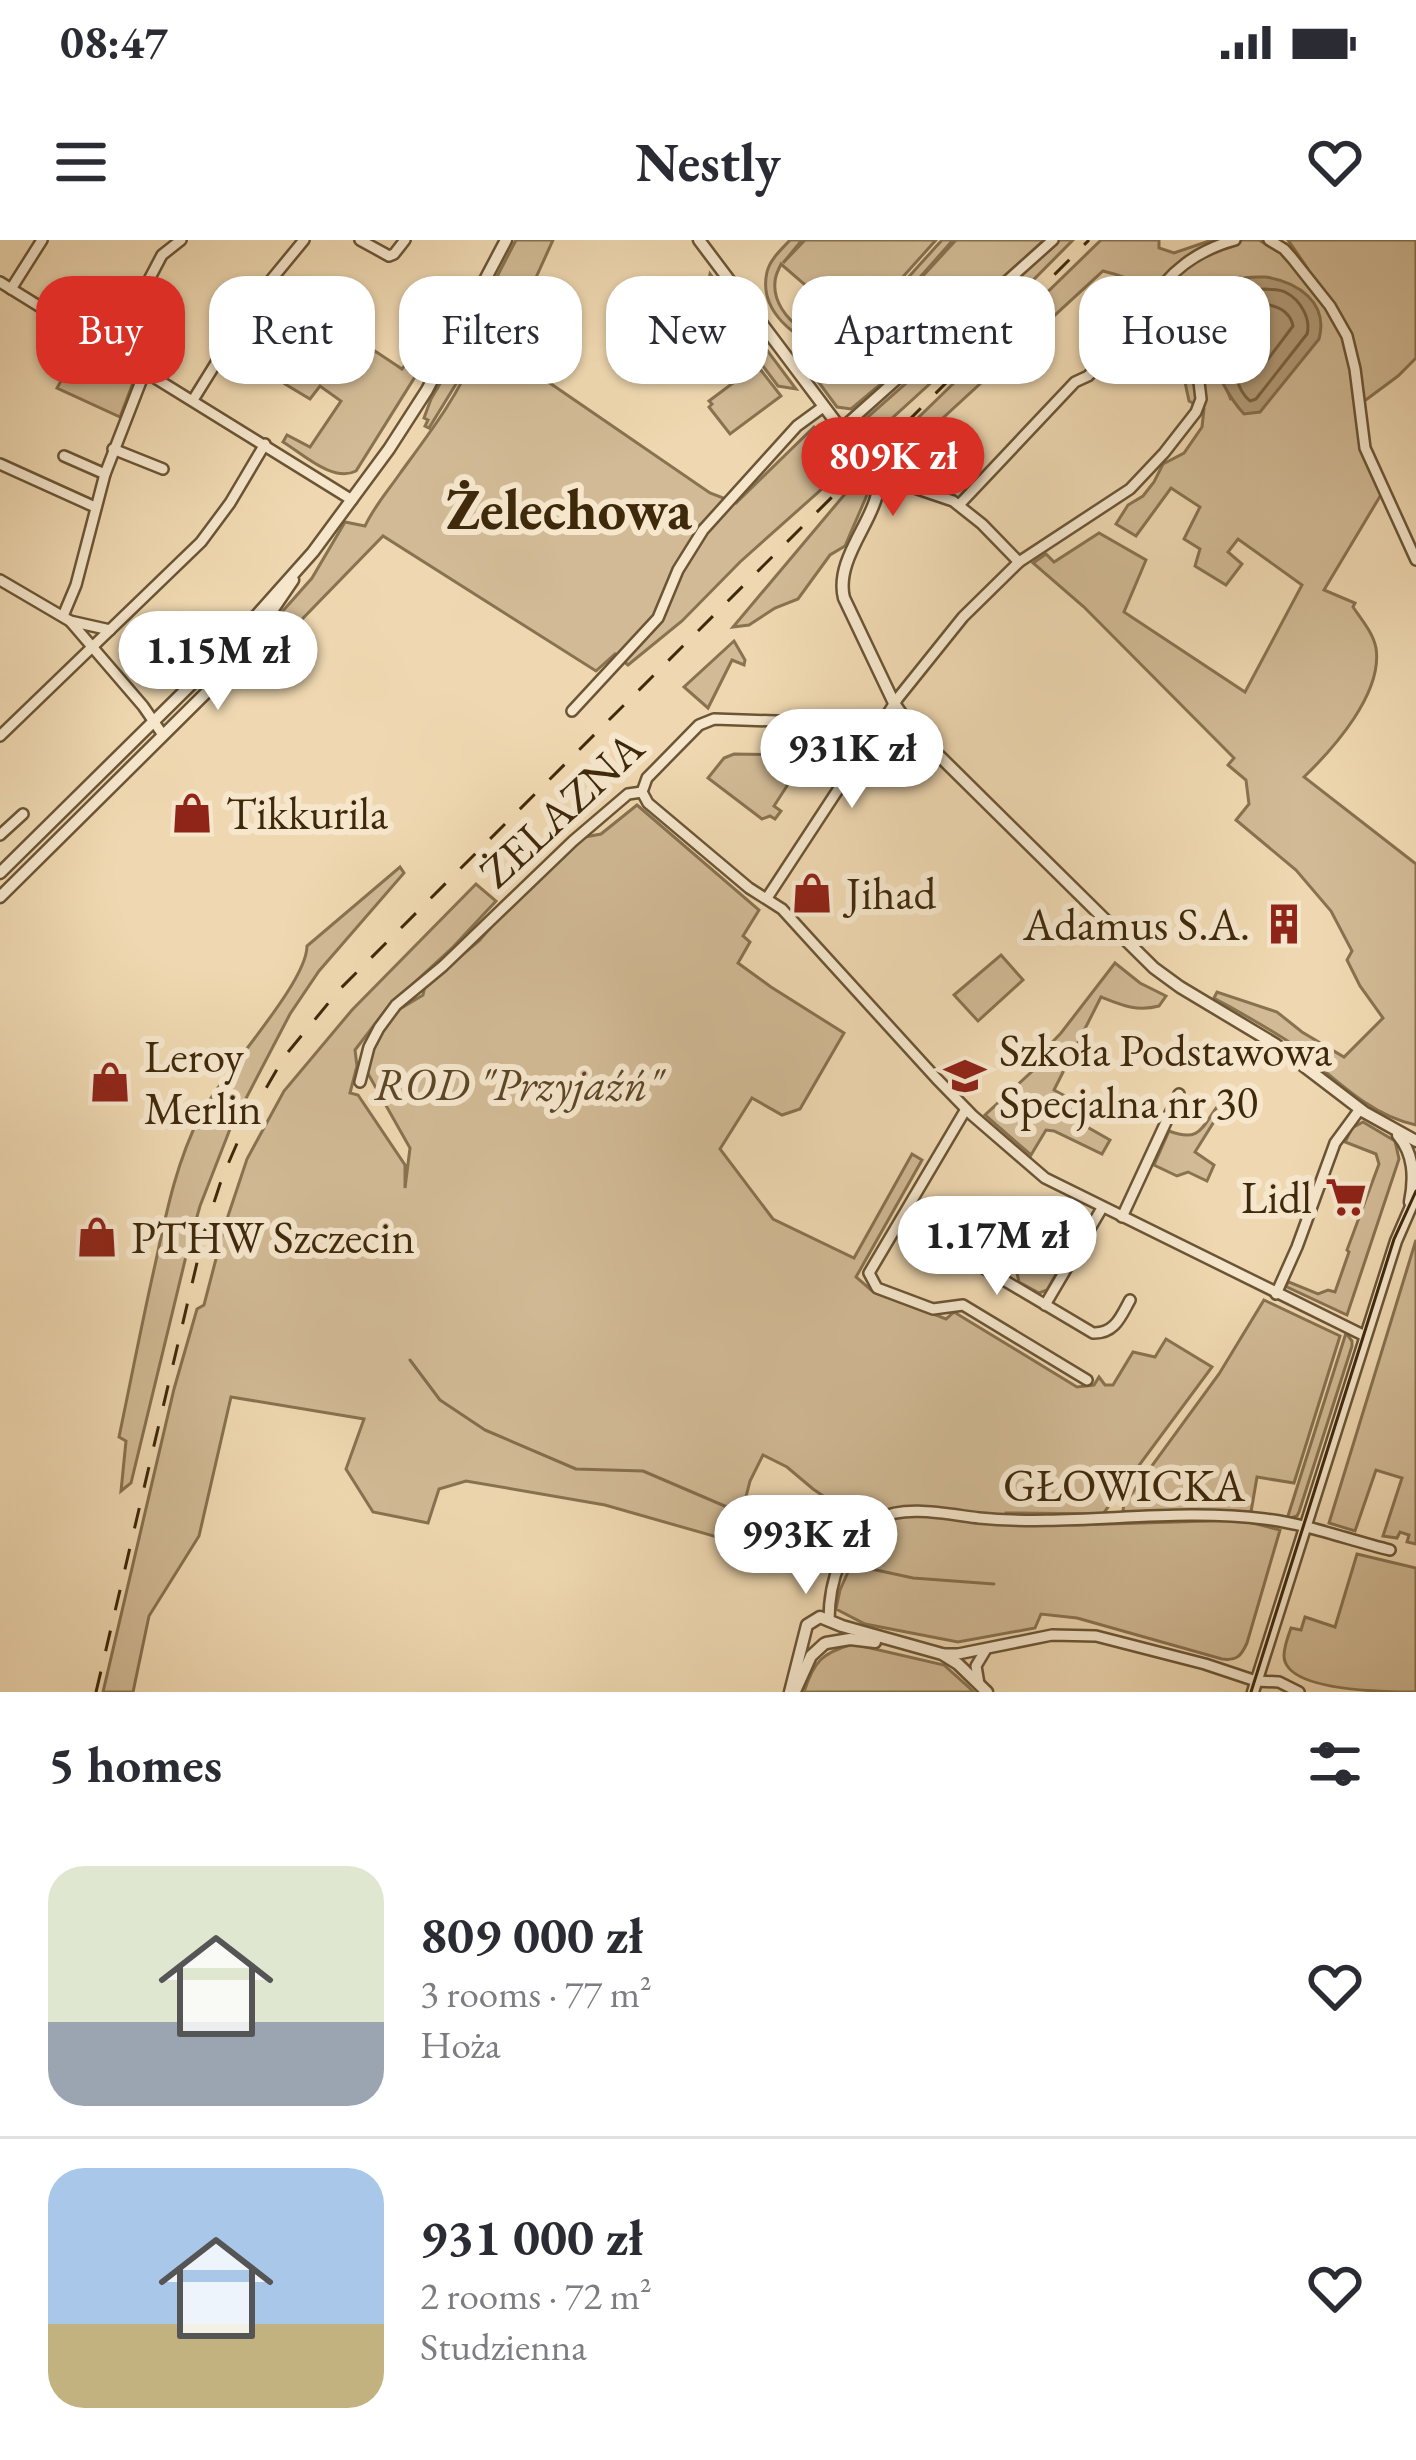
<!DOCTYPE html>
<meta charset="utf-8">
<style>
body{margin:0;font-family:"EB Garamond",serif;background:#f7f7f7;color:#2b2b33;height:100vh;display:flex;flex-direction:column;font-size:45px;white-space:nowrap}
*{box-sizing:border-box;margin:0}
p{font-size:39px;color:#7c7c81}
.icon{flex:none;width:66px;height:66px;fill:none;stroke:currentColor;stroke-width:2;stroke-linecap:round;stroke-linejoin:round}
.map{position:relative;height:1452px;overflow:hidden}
.side{display:flex;flex-direction:column;background:#fff;flex:1}
.side>*{flex:none}
.top-card{position:absolute;left:36px;top:36px;width:1344px;height:108px;display:flex;gap:24px}
.price{position:absolute;translate:-50% -102px;padding:0 27px;border-radius:42px;background:#fff;color:#222;font-size:39px;line-height:78px;filter:drop-shadow(0 3px 6px #0008)}
.price::after{content:'';position:absolute;left:50%;top:72px;width:36px;height:27px;margin-left:-18px;background:inherit;clip-path:polygon(0 0,100% 0,50% 100%)}
.price.on{background:#d93025;color:#fff}
ul{padding:0;list-style:none}
li{display:flex;align-items:center;gap:36px;height:300px;padding:0 48px}
li+li{border-top:3px solid #e1e1e2}
li span{display:grid;place-items:center;flex:none;width:336px;height:240px;border-radius:36px;color:#555}
li>.icon{margin-inline-start:auto}
span .icon{width:144px;height:144px;fill:#fffc;stroke-width:1}
li b{font-size:51px}
h2{display:flex;justify-content:space-between;align-items:center;height:144px;padding:0 48px;font-size:51px}
.pill{padding:0 42px;border-radius:36px;background:#fff;box-shadow:0 3px 9px #0004;font-size:42px;line-height:108px}
.pill.on{background:#d93025;color:#fff}
.status{display:flex;justify-content:space-between;align-items:center;height:84px;padding:0 60px;background:#fff;direction:ltr}
.status svg{height:33px;fill:currentColor}
header{display:flex;justify-content:space-between;align-items:center;height:156px;padding:0 48px;background:#fff;font-size:54px;font-weight:700}
.map>svg:first-child{display:block}
.green{fill:#d1ba95;stroke:#887250;stroke-width:3;fill-rule:evenodd}
.water{fill:#b39c79;stroke:#856e4d;stroke-width:3}
.lines{fill:none;stroke-linecap:round;stroke-linejoin:round}
.shore{stroke:#796242;stroke-width:3}
.stream{stroke:#856e4d;stroke-width:3}
.minor-casing{stroke:#6b5534;stroke-width:14}
.tertiary-casing{stroke:#6b5534;stroke-width:15}
.minor{stroke:#f5e6cc;stroke-width:9}
.tertiary{stroke:#f5e6cc;stroke-width:10}
.tram{stroke:#3f290b;stroke-width:3}
.rail{stroke:#3f290b;stroke-width:3;stroke-dasharray:21 21;stroke-linecap:butt}
.tertiary-bridge-casing{stroke:#6b5534;stroke-width:15;stroke-linecap:butt}
.tertiary-bridge{stroke:#f5e6cc;stroke-width:10}
.labels{text-anchor:middle;stroke-width:12;stroke-linejoin:round;paint-order:stroke}
.street-label{font-size:45px;fill:#3f290b;stroke:#f5e6cc}
.poi-label{font-size:45px;fill:#3f290b;stroke:#f5e6cc;text-anchor:start}
.park-label{font-size:45px;font-style:italic;fill:#5c4627;stroke:#f5e6cc}
.district-label{font-size:57px;font-weight:bold;fill:#3f290b;stroke:#f5e6cc}
</style>
<div class="status"><b>08:47</b><svg viewBox="0 0 49 12"><path d="M0 12V9h3v3zM5 12V6h3v6zM10 12V3h3v9zM15 12V0h3v12zM26 1h20v11H26zM47 4h2v5h-2z"/></svg></div>
<header><svg class="icon" aria-label="menu" viewBox="0 0 24 24"><path d="M4 6h16M4 12h16M4 18h16"/></svg>Nestly<svg class="icon" aria-label="heart" viewBox="0 0 24 24"><path d="M12 20l-8-8c-3-5 5-10 8-4 3-6 11-1 8 4z"/></svg></header>
<div class="map">
<svg width="1416" height="1452" viewBox="0 0 1416 1452">
<rect width="100%" height="100%" fill="#efd8b1"/>
<filter id="stains"><feTurbulence type="fractalNoise" baseFrequency=".00167" numOctaves="4"/><feColorMatrix values="0 0 0 0 .2 0 0 0 0 .09 0 0 0 0 .02 0 0 0 .5 -.17"/></filter>
<radialGradient id="worn" r=".72"><stop offset=".6" stop-color="#630" stop-opacity="0"/><stop offset="1" stop-color="#630" stop-opacity=".3"/></radialGradient>
<g class="green">
<path d="M516,0H553L508,99L505,100L506,113L710,253L736,263L814,187L852,222L740,322L682,381L628,425L615,414L596,431L383,296L241,442L235,434L274,381L312,338L345,282L365,286C375,265 388,251 401,232C428,195 459,155 475,113L429,188L425,186L428,180L424,178L431,159L460,110L472,107L476,110L479,103L461,106Z"/>
<path d="M790,0H802L783,23L805,0H936L856,89L781,24C779,29 775,35 775,42C771,79 826,115 857,94L942,0H953L875,88L956,0H1044L962,76L851,169L837,167L794,109L799,106L829,108C796,101 758,71 767,32C770,19 782,9 790,0Z"/>
<polygon points="1058,0 1073,0 934,140 868,200 862,182 945,109"/>
<path d="M1101,0H1159V8L1174,13L1212,0H1259L1308,29L1288,0H1416V118L1398,136L1363,162L1362,211L1382,253L1324,350L1355,363L1353,367C1362,380 1373,393 1376,408C1383,453 1334,508 1304,537L1416,624V885C1366,875 1328,831 1289,802C1265,786 1239,772 1214,758L1217,752L1277,772L1302,792L1344,817L1383,778L1360,746L1347,720L1352,711L1331,671L1296,630L1236,580L1249,564L1246,540L1228,525L1234,518L1084,367L1033,323L1046,314L1054,322L1099,293L1146,320L1124,372L1245,452L1302,345L1238,299L1228,312L1242,324L1226,345L1195,326L1200,309L1184,299L1200,267L1171,248L1136,296L1116,284L1128,265L1143,256L1154,242L1163,224L1184,213L1202,187L1204,169L1189,161C1187,150 1183,138 1184,128C1186,102 1188,99 1164,83C1160,49 1132,38 1103,31L896,221L885,210ZM1239,38L1231,160C1220,128 1192,90 1215,56C1220,49 1232,43 1239,38Z"/>
<polygon points="710,34 796,149 778,146 724,74 708,45"/>
<polygon points="706,66 716,73 734,97 696,125 682,115"/>
<path d="M319,88L343,104L341,110L366,125L375,111L402,129L430,94L438,100L356,231C333,243 303,214 283,202L287,195L310,207L341,161L320,146L310,159L285,144Z"/>
<polygon points="83,102 136,135 120,177 57,148"/>
<polygon points="760,129 781,156 730,194 709,167 712,164 709,161 749,131 752,134"/>
<polygon points="861,235 870,248 845,306 830,315 798,359 775,368 749,385 733,387"/>
<polygon points="734,401 745,420 744,425 732,420 708,468 684,447"/>
<polygon points="734,514 804,515 809,519 809,526 801,521 795,530 796,532 774,566 781,571 775,579 770,576 762,579 708,538 724,518"/>
<path d="M637,565L759,670L743,696L750,702L738,723L771,747L844,793L800,869L782,875L752,858L720,909L773,979L854,1018L912,914L922,920L856,1037L871,1050L946,1079L954,1072L1077,1147L1094,1145L1099,1137L1105,1145H1113L1133,1112L1155,1117L1166,1099L1212,1127L1103,1274L1006,1273L1005,1282L1076,1285L1241,1280L1280,1290L1247,1403C1241,1416 1237,1421 1222,1419L1077,1378L1041,1374L1035,1388L958,1402L865,1384L836,1369L840,1350L856,1314L835,1264L813,1249L787,1227L763,1215L750,1241L735,1299L731,1301L605,1265L466,1241L439,1249L428,1283L373,1272L346,1229L364,1179L231,1157L199,1296L149,1376L133,1452H103L174,1149L197,1069L204,1065L224,988L247,919L284,851L352,770L476,644L496,661L453,707L388,767L355,810L357,826L350,853L358,855L405,925V948L410,908L367,832L368,817L387,781L398,770L423,755L425,746L479,701L512,663L585,597L601,594Z"/>
<path d="M400,627L404,633L319,731L290,774L230,889L200,966L188,1008L131,1243L121,1251L126,1201L119,1197C131,1140 142,1082 155,1025C166,974 176,923 200,876C220,835 307,744 307,706Z"/>
<polygon points="1001,715 1023,740 978,781 954,755"/>
<path d="M1115,723L1140,743L1166,756L1159,766C1137,772 1121,765 1101,757L1054,850L1074,861L1068,876L1110,900L1102,914L1054,891L1046,890L1031,915L985,875L1041,823L1037,818L1061,793Z"/>
<path d="M1221,862L1225,864L1195,912L1214,925L1207,941L1188,932L1177,936L1154,925L1169,891C1203,904 1202,884 1221,862Z"/>
<polygon points="1363,882 1395,901 1399,919 1347,1075 1285,1046 1289,1042 1318,1054 1328,1050 1335,1052 1349,1012 1347,1010 1379,924 1376,914 1345,902 1352,888"/>
<path d="M997,965L1039,988L1033,997L1027,994L1021,1002L1012,999L1010,1004L1017,1012L1007,1027L995,1031C989,1027 985,1023 986,1015L978,1007V999Z"/>
<polygon points="1044,990 1054,996 1049,1005 1056,1008 1061,1000 1070,1004 1071,1008 1047,1050 1039,1053 1019,1042 1017,1033 1027,1015 1034,1018 1037,1012 1031,1009"/>
<polygon points="1416,1000 1416,1304 1407,1302 1409,1295 1400,1292 1397,1298 1383,1296 1402,1238 1376,1230 1355,1291 1329,1283"/>
<polygon points="1264,1060 1340,1096 1294,1243 1257,1237 1251,1272 1129,1274 1123,1271 1124,1264 1219,1134"/>
<polygon points="1346,1093 1352,1101 1352,1106 1299,1272 1297,1276 1287,1279"/>
<path d="M1357,1314L1416,1328V1452C1386,1452 1285,1452 1284,1416C1284,1407 1288,1396 1291,1388L1301,1390L1305,1377L1335,1387Z"/>
<path d="M853,1404L944,1425L974,1452H804C814,1421 822,1413 853,1404Z"/>
</g>
<path class="water" d="M1266,37C1297,42 1329,62 1319,99L1260,172L1244,174C1215,143 1182,63 1237,40C1245,36 1257,37 1266,37Z"/>
<g class="lines">
<g class="shore">
<path d="M1265,49C1272,50 1279,49 1285,52C1301,60 1311,79 1307,94L1256,159L1250,161C1241,153 1240,147 1235,136C1215,95 1203,52 1265,49Z"/>
<path d="M1264,64C1278,66 1290,71 1293,86L1259,131L1253,133L1249,130C1234,102 1218,66 1264,64Z"/>
</g>
<g class="stream">
<polyline points="410,1120 440,1160 485,1190 576,1229 643,1231 727,1267"/>
<polyline points="867,1328 913,1338 994,1344"/>
</g>
<g class="minor-casing">
<g id="minor">
<polyline points="360,0 389,16 394,14 405,0"/>
<polyline points="1269,0 1284,9 1292,18 1330,66 1347,96 1355,129 1365,208 1416,320"/>
<polyline points="0,42 352,260"/>
<polyline points="11,49 42,0"/>
<polyline points="112,110 162,15 181,0"/>
<polyline points="193,160 257,57 304,0"/>
<polyline points="840,190 1053,0"/>
<polyline points="113,209 163,229"/>
<polyline points="64,216 105,234"/>
<polyline points="0,224 95,267"/>
<polyline points="880,241 894,241 953,261 982,284 1019,322"/>
<polyline points="959,265 1075,142 1088,136 1107,117"/>
<polyline points="0,340 70,381 143,466 163,495"/>
<polyline points="63,376 76,345 105,234 145,131"/>
<polyline points="70,381 110,390"/>
<polyline points="572,471 658,378 678,330 703,290 797,186 823,167"/>
<polyline points="0,496 201,302 230,263 265,204"/>
<polyline points="642,552 648,563 749,648 782,669 936,838 972,875 1045,938 1365,1096"/>
<polyline points="642,552 647,538 699,485 714,479 865,484 883,493 915,493"/>
<polyline points="0,595 23,574"/>
<path d="M767,658L898,458L963,377L1019,322L1130,249L1164,213L1196,172L1201,159L1199,142L1153,83L1149,66C1167,32 1198,10 1235,0"/>
<polyline points="360,842 369,807 379,788 396,765 443,726 573,601 628,554 642,552"/>
<polyline points="966,869 869,1033 877,1048 933,1069 963,1065 1087,1140"/>
<polyline points="1122,977 1179,854"/>
<path d="M980,1026L1093,1093C1115,1094 1121,1076 1130,1060"/>
<polyline points="1276,1054 1297,1007 1335,903 1360,869"/>
<polyline points="1045,1065 1102,968"/>
<path d="M829,1381C829,1340 842,1300 879,1279C904,1264 952,1275 979,1278C1074,1287 1170,1267 1265,1279C1307,1284 1349,1300 1390,1310"/>
<polyline points="942,1414 958,1414 1052,1395 1096,1396 1205,1424 1256,1441 1279,1442 1299,1452"/>
<polyline points="979,1444 976,1426 985,1411"/>
</g>
</g>
<g class="tertiary-casing">
<g id="tertiary">
<polyline points="699,0 859,213"/>
<path d="M872,226C898,261 832,310 844,358L894,463L911,488L1154,728L1180,747L1275,804L1364,872L1416,901"/>
<polyline points="0,633 223,413 313,312 389,209 427,150 506,0"/>
<polyline points="0,657 225,434 248,406 293,340"/>
<path d="M1398,895C1414,914 1415,937 1410,962"/>
<polyline points="826,1403 850,1399 875,1402"/>
<polyline points="796,1449 811,1416 824,1404"/>
<polyline points="790,1452 807,1385 820,1377 842,1386 942,1414 958,1424 987,1452"/>
<polyline points="1253,1452 1396,1001 1416,955"/>
</g>
</g>
<use href="#minor" class="minor"/>
<use href="#tertiary" class="tertiary"/>
<polyline class="tram" points="1251,1452 1394,999 1416,951"/>
<polyline class="rail" points="96,1452 204,993 222,938 245,885 284,817 340,749 1089,0"/>
<g class="tertiary-bridge-casing">
<polyline id="tertiary-bridge" points="859,213 872,226"/>
</g>
<use href="#tertiary-bridge" class="tertiary-bridge"/>
</g>
<defs>
<g id="shop-bare" transform="scale(3.24)"><path d="M-5-2.5h2.3a2.7 3.5 0 0 1 5.4 0H5L5.5 6h-11ZM-1.5-2.5h3a1.5 2.3 0 0 0-3 0Z" fill="#8f2418" stroke="#f5e6cc" stroke-width="2.5" paint-order="stroke"/></g>
<g id="building-bare" transform="scale(3.24)"><path d="M-4-6H4V6H1V3H-1V6H-4ZM-2.5-4.3h1.7v1.8h-1.7ZM.8-4.3h1.7v1.8H.8ZM-2.5-1h1.7V.8h-1.7ZM.8-1h1.7V.8H.8Z" fill="#8f2418" stroke="#f5e6cc" stroke-width="2.5" paint-order="stroke"/></g>
<g id="school-bare" transform="scale(3.24)"><path d="M0-5L7-2L0 1L-7-2ZM-4 1L0 2.5L4 1V4Q0 6-4 4Z" fill="#8f2418" stroke="#f5e6cc" stroke-width="2.5" paint-order="stroke"/></g>
<g id="supermarket-bare" transform="scale(3.24)"><path d="M-6-5.5h2.5l.6 2H6L4.5 2H-2.5L-4.4-4H-6ZM-1.5 3.2a1.3 1.3 0 1 0 .1 0ZM3 3.2a1.3 1.3 0 1 0 .1 0Z" fill="#8f2418" stroke="#f5e6cc" stroke-width="2.5" paint-order="stroke"/></g>
</defs>
<g fill-rule="evenodd">
<use href="#shop-bare" x="192" y="573"/>
<use href="#shop-bare" x="812" y="653"/>
<use href="#building-bare" x="1284" y="684"/>
<use href="#school-bare" x="965" y="836"/>
<use href="#shop-bare" x="110" y="842"/>
<use href="#supermarket-bare" x="1346" y="957"/>
<use href="#shop-bare" x="97" y="997"/>
</g>
<g class="labels">
<g class="street-label">
<text transform="translate(561 569) rotate(-43)" y="16">ŻELAZNA</text>
<text x="1124" y="1261">GŁOWICKA</text>
</g>
<g class="poi-label">
<text x="226" y="589">Tikkurila</text>
<text x="846" y="669">Jihad</text>
<text x="1250" y="700" text-anchor="end">Adamus S.A.</text>
<text x="999" y="826">Szkoła Podstawowa<tspan x="999" dy="52">Specjalna nr 30</tspan></text>
<text x="144" y="832">Leroy<tspan x="144" dy="52">Merlin</tspan></text>
<text x="1312" y="973" text-anchor="end">Lidl</text>
<text x="131" y="1013">PTHW Szczecin</text>
</g>
<g class="park-label">
<text x="518" y="860">ROD "Przyjaźń"</text>
</g>
<g class="district-label">
<text x="569" y="289">Żelechowa</text>
</g>
</g>
<rect width="100%" height="100%" filter="url(#stains)"/>
<rect width="100%" height="100%" fill="url(#worn)"/>
</svg>
<b class="price on" style="left:893px;top:279px">809K zł</b>
<b class="price" style="left:218px;top:473px">1.15M zł</b>
<b class="price" style="left:852px;top:571px">931K zł</b>
<b class="price" style="left:997px;top:1058px">1.17M zł</b>
<b class="price" style="left:806px;top:1357px">993K zł</b>
<div class="top-card">
<a class="pill on">Buy</a>
<a class="pill">Rent</a>
<a class="pill">Filters</a>
<a class="pill">New</a>
<a class="pill">Apartment</a>
<a class="pill">House</a>
</div>
</div>
<section class="side">
<h2>5 homes<svg class="icon" aria-label="filters" viewBox="0 0 24 24"><path d="M4 7h16M4 17h16"/><circle cx="9" cy="7" r="2"/><circle cx="15" cy="17" r="2"/></svg></h2>
<ul>
<li><span style="background:linear-gradient(#dfe7d0 65%,#9aa5b1 0)"><svg class="icon" aria-label="home" viewBox="0 0 24 24"><path d="M3 11l9-7 9 7M6 9v11h12V9"/></svg></span><div><b>809 000 zł</b><p>3 rooms · 77 m²</p><p>Hoża</p></div><svg class="icon" aria-label="heart" viewBox="0 0 24 24"><path d="M12 20l-8-8c-3-5 5-10 8-4 3-6 11-1 8 4z"/></svg></li>
<li><span style="background:linear-gradient(#a9c7e8 65%,#c2b280 0)"><svg class="icon" aria-label="home" viewBox="0 0 24 24"><path d="M3 11l9-7 9 7M6 9v11h12V9"/></svg></span><div><b>931 000 zł</b><p>2 rooms · 72 m²</p><p>Studzienna</p></div><svg class="icon" aria-label="heart" viewBox="0 0 24 24"><path d="M12 20l-8-8c-3-5 5-10 8-4 3-6 11-1 8 4z"/></svg></li>
</ul>
</section>
